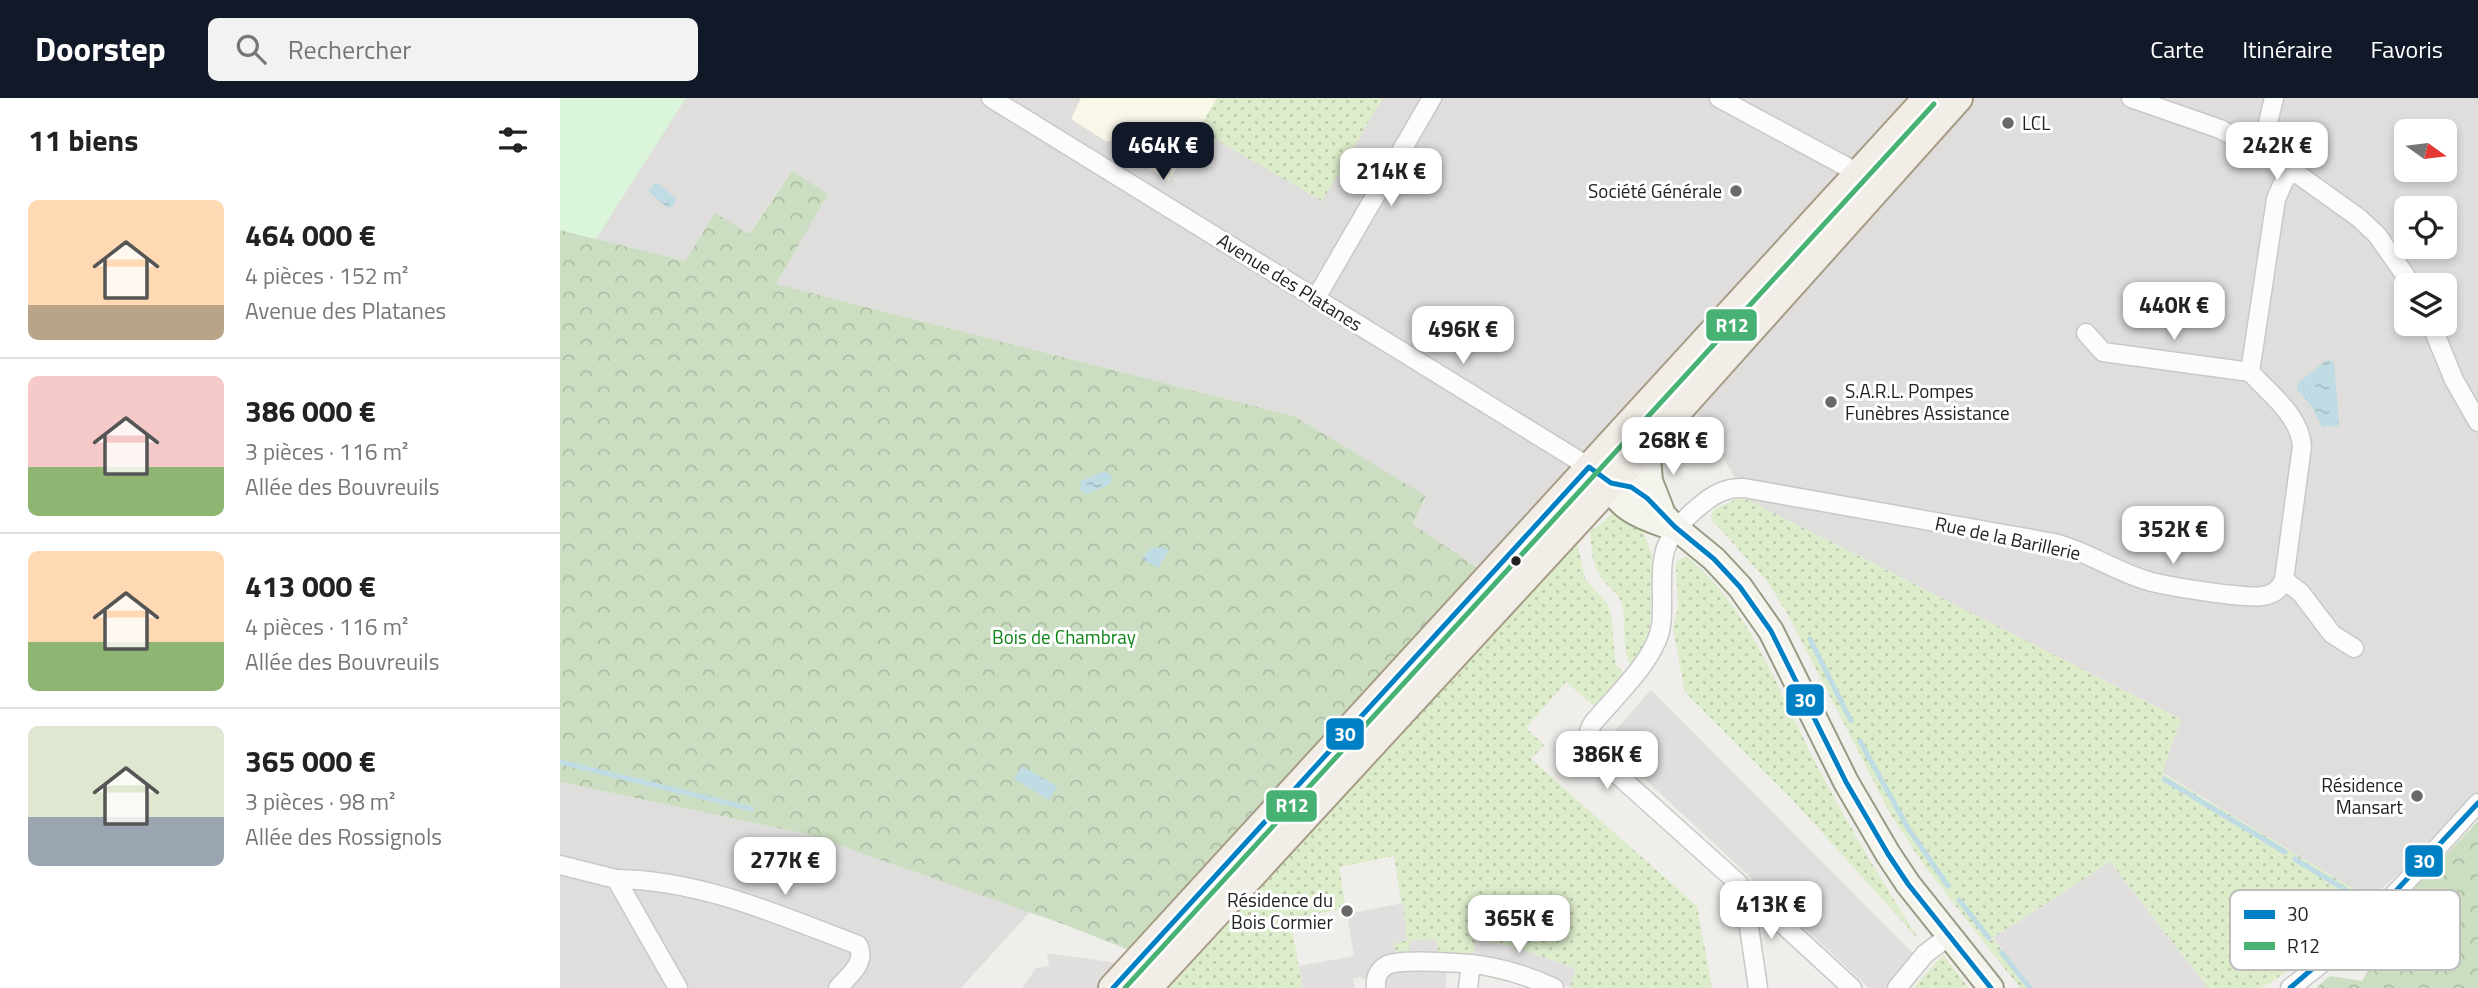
<!DOCTYPE html>
<html lang="fr">
<meta charset="utf-8">
<style>
body{margin:0;font-family:"Titillium Web",sans-serif;background:#f2f2f2;color:#222;height:100vh;display:flex;flex-direction:column;font-size:26px;white-space:nowrap}
*{box-sizing:border-box;margin:0}
p{font-size:23px;color:#767676}
.icon{flex:none;width:38px;height:38px;fill:none;stroke:currentColor;stroke-width:2;stroke-linecap:round;stroke-linejoin:round}
.map{position:relative;flex:1;overflow:hidden}
.panel{display:flex;flex-direction:column;background:#fff;width:560px}
.panel>*{flex:none}
.needle{width:46px;rotate:104deg}
.fabs{position:absolute;left:1834px;top:21px;display:grid;gap:14px}
.fabs a{display:grid;place-items:center;width:63px;height:63px;border-radius:10px;background:#fff;box-shadow:0 4px 10px #0003;font-size:35px}
.price{position:absolute;translate:-50% -60px;padding:0 16px;border-radius:14px;background:#fff;color:#222;font-size:23px;line-height:46px;filter:drop-shadow(0 2px 4px #0008)}
.price::after{content:'';position:absolute;left:50%;top:42px;width:21px;height:16px;margin-left:-10px;background:inherit;clip-path:polygon(0 0,100% 0,50% 100%)}
.price.active{background:#111827;color:#fff}
ul{padding:0;list-style:none}
li{display:flex;align-items:center;gap:21px;height:175px;padding:0 28px}
li+li{border-top:2px solid #e0e0e0}
li span{display:grid;place-items:center;flex:none;width:196px;height:140px;border-radius:10px;color:#555}
li>.icon{margin-inline-start:auto}
span .icon{width:84px;height:84px;fill:#fffc;stroke-width:1}
li b{font-size:30px}
h2{display:flex;justify-content:space-between;align-items:center;height:84px;padding:0 28px;font-size:30px}
header{display:flex;align-items:center;gap:42px;box-sizing:border-box;height:98px;padding:0 35px;background:#111827;color:#fff}
header strong{font-size:33px}
nav{display:flex;gap:38px;margin-inline-start:auto;font-size:24px}
.search{width:490px;height:63px;background:#f2f2f2;display:flex;align-items:center;gap:18px;box-sizing:border-box;padding:0 24px;border-radius:10px;color:#767676;font-size:26px}
main{display:flex;flex:1;min-height:0}
.map>svg:first-child{display:block}
.residential{fill:#dfdedc;fill-rule:evenodd}
.education{fill:#f8f7e8}
.grass{fill:url(#grass-dots)}
.forest{fill:url(#forest-crowns)}
.park{fill:#daf5da}
.parking{fill:#e0dfde}
.water{fill:url(#water-ripples)}
.lines{fill:none;stroke-linecap:round;stroke-linejoin:round}
.stream{stroke:#bfdbe3;stroke-width:5}
.street-casing{stroke:#c9c8c7;stroke-width:21}
.secondary-casing{stroke:#999a82;stroke-width:28}
.primary-casing{stroke:#a79c86;stroke-width:32}
.street{stroke:#fdfcfc;stroke-width:18}
.secondary{stroke:#f4f4ed;stroke-width:24}
.primary{stroke:#f3ede7;stroke-width:28}
.bus-1-casing{stroke:#fff;stroke-width:10}
.bus-2-casing{stroke:#fff;stroke-width:10}
.bus-1{stroke:#0080c4;stroke-width:5}
.bus-2{stroke:#48b274;stroke-width:5}
.poi-dot{fill:#6a6968;stroke:#fff;stroke-width:2.5}
.bus-dot{fill:#222;stroke:#fff;stroke-width:2.5}
.labels{text-anchor:middle;stroke-width:6;stroke-linejoin:round;paint-order:stroke}
.poi-label{font-size:19px;fill:#222;stroke:#fff;text-anchor:end}
.street-label{font-size:19px;fill:#222;stroke:#fff}
.park-label{font-size:19px;fill:#0c8416;stroke:#fff}
.key{fill:#fff;stroke:#bdbdbd;stroke-width:2}
.key-label{font-size:19px;fill:#222}
.line-badge{stroke:#fff;stroke-width:2.5}
.badge-label{font-size:19px;text-anchor:middle;font-weight:bold;fill:#fff}
</style>
<header>
<strong>Doorstep</strong>
<div class="search"><svg class="icon" aria-label="search" viewBox="0 0 24 24"><circle cx="10" cy="10" r="6"/><path d="M15 15l6 6"/></svg>Rechercher</div>
<nav><a>Carte</a><a>Itinéraire</a><a>Favoris</a></nav>
</header>
<main>
<section class="panel">
<h2>11 biens<svg class="icon" aria-label="filters" viewBox="0 0 24 24"><path d="M4 7h16M4 17h16"/><circle cx="9" cy="7" r="2"/><circle cx="15" cy="17" r="2"/></svg></h2>
<ul>
<li><span style="background:linear-gradient(#ffd9b3 75%,#b9a48a 0)"><svg class="icon" aria-label="home" viewBox="0 0 24 24"><path d="M3 11l9-7 9 7M6 9v11h12V9"/></svg></span><div><b>464 000 €</b><p>4 pièces · 152 m²</p><p>Avenue des Platanes</p></div></li>
<li><span style="background:linear-gradient(#f6c9c9 65%,#8fb573 0)"><svg class="icon" aria-label="home" viewBox="0 0 24 24"><path d="M3 11l9-7 9 7M6 9v11h12V9"/></svg></span><div><b>386 000 €</b><p>3 pièces · 116 m²</p><p>Allée des Bouvreuils</p></div></li>
<li><span style="background:linear-gradient(#ffd9b3 65%,#8fb573 0)"><svg class="icon" aria-label="home" viewBox="0 0 24 24"><path d="M3 11l9-7 9 7M6 9v11h12V9"/></svg></span><div><b>413 000 €</b><p>4 pièces · 116 m²</p><p>Allée des Bouvreuils</p></div></li>
<li><span style="background:linear-gradient(#dfe7d0 65%,#9aa5b1 0)"><svg class="icon" aria-label="home" viewBox="0 0 24 24"><path d="M3 11l9-7 9 7M6 9v11h12V9"/></svg></span><div><b>365 000 €</b><p>3 pièces · 98 m²</p><p>Allée des Rossignols</p></div></li>
</ul>
</section>
<div class="map">
<svg width="1918" height="890" viewBox="0 0 1918 890">
<defs>
<pattern id="grass-dots" width="8" height="8" patternUnits="userSpaceOnUse" patternTransform="scale(1.75)"><rect width="8" height="8" fill="#ddeccb"/><path d="M2 2h.1M6 6h.1" fill="none" stroke="#bdcaae" stroke-width="1.8" stroke-linecap="round"/></pattern>
<pattern id="forest-crowns" width="20" height="18" patternUnits="userSpaceOnUse" patternTransform="scale(1.75)"><rect width="20" height="18" fill="#cbdec1"/><path d="M2 6a3 3 0 1 1 6 0M12 15a3 3 0 1 1 6 0" fill="none" stroke="#aebea6"/></pattern>
<pattern id="water-ripples" width="26" height="14" patternUnits="userSpaceOnUse" patternTransform="scale(1.75)"><rect width="26" height="14" fill="#bfdbe3"/><path d="M2 4q2-2 4 0t4 0M15 11q2-2 4 0t4 0" fill="none" stroke="#a4bcc2"/></pattern>
</defs>
<rect width="100%" height="100%" fill="#f0eeeb"/>
<g class="residential">
<path d="M0,0H1918V705L1810,801L1602,674L1621,621L1188,402L1134,309L930,478L853,426L866,399L734,318L215,186L268,96L231,74L188,136L125,163L0,132ZM1846,33H1885V72H1846ZM1846,110H1885V149H1846ZM1846,187H1885V226H1846Z"/>
<polygon points="0,684 247,736 470,814 401,890 0,890"/>
</g>
<polygon class="education" points="521,0 657,0 609,83 571,58 568,47 558,40 547,44 511,21"/>
<g class="grass">
<polygon points="657,0 823,0 762,103 639,32"/>
<polygon points="1178,400 1188,402 1621,621 1602,675 1810,801 1768,845 1710,885 1700,890 1648,890 1550,764 1433,840 1471,890 1460,890 1366,770 1332,719 1228,517 1207,483 1152,422 1151,417 1155,411"/>
<path d="M1057,411L1081,428L1092,457L1091,519L1086,549L1072,568C1059,551 1069,522 1060,502C1057,494 1047,488 1042,481C1031,467 1032,450 1030,433L1042,425Z"/>
<polygon points="1017,443 1025,481 1047,505 1051,515 1056,568 1065,575 1034,608 1006,584 966,630 984,647 971,661 1137,808 1152,890 1009,890 1015,871 962,851 917,841 912,861 878,857 877,842 849,858 838,856 833,846 847,842 834,758 779,769 786,810 730,821 743,890 609,890 797,684 880,584"/>
<path d="M1126,458C1191,510 1220,596 1257,668C1289,728 1323,785 1359,842L1230,699L1125,594L1113,530L1118,510L1116,465Z"/>
<polygon points="1383,857 1409,890 1353,890"/>
</g>
<g class="forest">
<polygon points="232,73 268,96 216,186 734,318 866,398 853,426 930,478 582,857 503,826 247,736 0,684 0,132 125,163 155,115 189,136"/>
<polygon points="1918,723 1918,890 1756,890 1770,878 1802,883 1831,836 1826,820"/>
</g>
<polygon class="park" points="0,0 126,0 36,141 0,132"/>
<g class="parking">
<polygon points="1109,0 1135,0 1182,26 1164,49 1155,45 1156,59 1132,45 1130,30 1111,20 1098,20"/>
<polygon points="1222,73 1243,91 1200,153 1177,137"/>
<polygon points="1091,592 1353,855 1325,890 1309,890 1045,644"/>
<polygon points="1550,764 1648,890 1471,890 1433,840"/>
<polygon points="843,805 847,842 834,846 835,851 838,856 849,858 850,843 877,841 878,857 887,872 886,890 811,890 805,881 799,879 793,881 795,890 743,890 739,868 794,858 787,816"/>
<polygon points="916,841 962,851 1016,871 1009,889 912,861"/>
<polygon points="487,855 565,866 544,890 462,890 476,870 489,868"/>
</g>
<g class="water">
<polygon points="96,84 116,100 114,108 108,110 88,93"/>
<polygon points="1771,262 1774,265 1779,324 1778,328 1762,329 1752,309 1737,291 1737,286 1765,263"/>
<polygon points="545,373 552,378 550,386 527,396 520,392 521,383"/>
<polygon points="602,449 609,452 598,470 582,461 590,451"/>
<polygon points="462,668 497,688 489,702 454,681"/>
</g>
<g class="lines">
<g class="stream">
<polyline points="1250,541 1291,623"/>
<polyline points="1300,643 1348,730 1388,788"/>
<polyline points="0,664 192,711"/>
<polyline points="1604,681 1725,754"/>
<polyline points="1735,761 1802,802"/>
<polyline points="1399,802 1429,840"/>
<polyline points="1442,855 1470,890"/>
</g>
<g class="street-casing">
<g id="street">
<polyline points="431,0 1029,369"/>
<polyline points="1159,0 1298,75"/>
<polyline points="1571,0 1660,31 1718,62 1799,120 1817,137 1852,187"/>
<polyline points="1699,50 1705,37 1714,0"/>
<polyline points="756,200 872,0"/>
<polyline points="1871,226 1894,282 1918,324"/>
<polyline points="1526,235 1543,254 1690,274"/>
<polyline points="1724,482 1741,495 1772,536 1794,550"/>
<polyline points="0,767 56,781 118,890"/>
<path d="M56,781C141,782 219,817 298,847C307,865 289,877 278,890"/>
<polyline points="1185,802 1198,890"/>
<path d="M816,890C815,880 818,872 827,867C843,860 912,865 931,869C952,873 975,881 994,890"/>
<polyline points="908,890 911,866"/>
<path d="M1292,890L1204,809L1185,802L1178,785L1040,661C1028,650 1024,639 1033,625C1053,601 1084,572 1096,544C1102,532 1102,520 1102,507C1102,460 1098,444 1136,411C1151,398 1164,389 1184,390L1494,445C1526,453 1553,472 1585,482C1603,488 1686,501 1703,498C1714,496 1719,492 1724,482L1742,348C1740,318 1710,296 1690,274L1716,101L1724,83L1732,72"/>
<polyline points="1337,890 1365,856 1389,838"/>
<path d="M1730,890C1801,838 1859,770 1918,705"/>
</g>
</g>
<g class="secondary-casing">
<g id="secondary">
<polyline points="1087,347 1090,383 1101,411"/>
<polyline points="1038,376 1051,385 1071,389 1087,400 1115,429 1154,461 1180,489 1211,533 1286,684 1328,756 1348,786 1431,890"/>
<path d="M1051,385C1054,409 1084,420 1105,427"/>
</g>
</g>
<g class="primary-casing">
<g id="primary">
<polyline points="553,890 1368,0"/>
<polyline points="587,890 1087,347 1398,0"/>
</g>
</g>
<use href="#street" class="street"/>
<use href="#secondary" class="secondary"/>
<use href="#primary" class="primary"/>
<g class="bus-1-casing">
<g id="bus-1">
<polyline points="553,890 1029,369 1051,385 1071,389 1087,400 1115,429 1154,461 1180,489 1211,533 1286,684 1328,756 1348,786 1431,890"/>
<polyline points="1730,890 1805,826 1918,705"/>
</g>
</g>
<g class="bus-2-casing">
<polyline id="bus-2" points="565,890 1374,6"/>
</g>
<use href="#bus-1" class="bus-1"/>
<use href="#bus-2" class="bus-2"/>
</g>
<g class="poi-dot">
<circle cx="1448" cy="25" r="7"/>
<circle cx="1176" cy="93" r="7"/>
<circle cx="1271" cy="304" r="7"/>
<circle cx="1857" cy="698" r="7"/>
<circle cx="787" cy="813" r="7"/>
</g>
<circle class="bus-dot" cx="956" cy="463" r="6"/>
<g class="labels">
<g class="poi-label">
<text x="1462" y="32" text-anchor="start">LCL</text>
<text x="1162" y="100">Société Générale</text>
<text x="1285" y="300" text-anchor="start">S.A.R.L. Pompes<tspan x="1285" dy="22">Funèbres Assistance</tspan></text>
<text x="1843" y="694">Résidence<tspan x="1843" dy="22">Mansart</tspan></text>
<text x="773" y="809">Résidence du<tspan x="773" dy="22">Bois Cormier</tspan></text>
</g>
<g class="street-label">
<text transform="translate(730 184) rotate(32)" y="7">Avenue des Platanes</text>
<text transform="translate(1448 440) rotate(12)" y="7">Rue de la Barillerie</text>
</g>
<g class="park-label">
<text x="504" y="546">Bois de Chambray</text>
</g>
</g>
<rect x="1670" y="792" width="230" height="80" rx="10" class="key"/>
<rect x="1684" y="812" width="31" height="9" fill="#0080c4"/>
<rect x="1684" y="844" width="31" height="8" fill="#48b274"/>
<g class="key-label">
<text x="1727" y="823">30</text>
<text x="1727" y="855">R12</text>
</g>
<g class="line-badge">
<rect x="1145" y="210" width="53" height="34" rx="7" fill="#48b274"/>
<rect x="1225" y="585" width="40" height="34" rx="7" fill="#0080c4"/>
<rect x="765" y="619" width="40" height="34" rx="7" fill="#0080c4"/>
<rect x="705" y="691" width="53" height="34" rx="7" fill="#48b274"/>
<rect x="1844" y="746" width="40" height="34" rx="7" fill="#0080c4"/>
</g>
<g class="badge-label">
<text x="1172" y="234">R12</text>
<text x="1245" y="609">30</text>
<text x="785" y="643">30</text>
<text x="732" y="714">R12</text>
<text x="1864" y="770">30</text>
</g>
</svg>
<div class="fabs">
<a><svg class="needle" viewBox="-14 -14 28 28"><path d="M0-13l5 13h-10z" fill="#e53935"/><path d="M0 13l5-13h-10z" fill="#767676"/></svg></a>
<a><svg class="icon" aria-label="locate" viewBox="0 0 24 24"><circle cx="12" cy="12" r="6"/><path d="M12 2v4M12 18v4M2 12h4M18 12h4"/></svg></a>
<a><svg class="icon" aria-label="layers" viewBox="0 0 24 24"><path d="M12 4l9 5-9 5-9-5zM3 14l9 5 9-5"/></svg></a>
</div>
<b class="price active" style="left:603px;top:84px">464K €</b>
<b class="price" style="left:1717px;top:84px">242K €</b>
<b class="price" style="left:831px;top:110px">214K €</b>
<b class="price" style="left:1614px;top:244px">440K €</b>
<b class="price" style="left:903px;top:268px">496K €</b>
<b class="price" style="left:1113px;top:379px">268K €</b>
<b class="price" style="left:1613px;top:468px">352K €</b>
<b class="price" style="left:1047px;top:693px">386K €</b>
<b class="price" style="left:225px;top:799px">277K €</b>
<b class="price" style="left:1211px;top:843px">413K €</b>
<b class="price" style="left:959px;top:857px">365K €</b>
</div>
</main>
